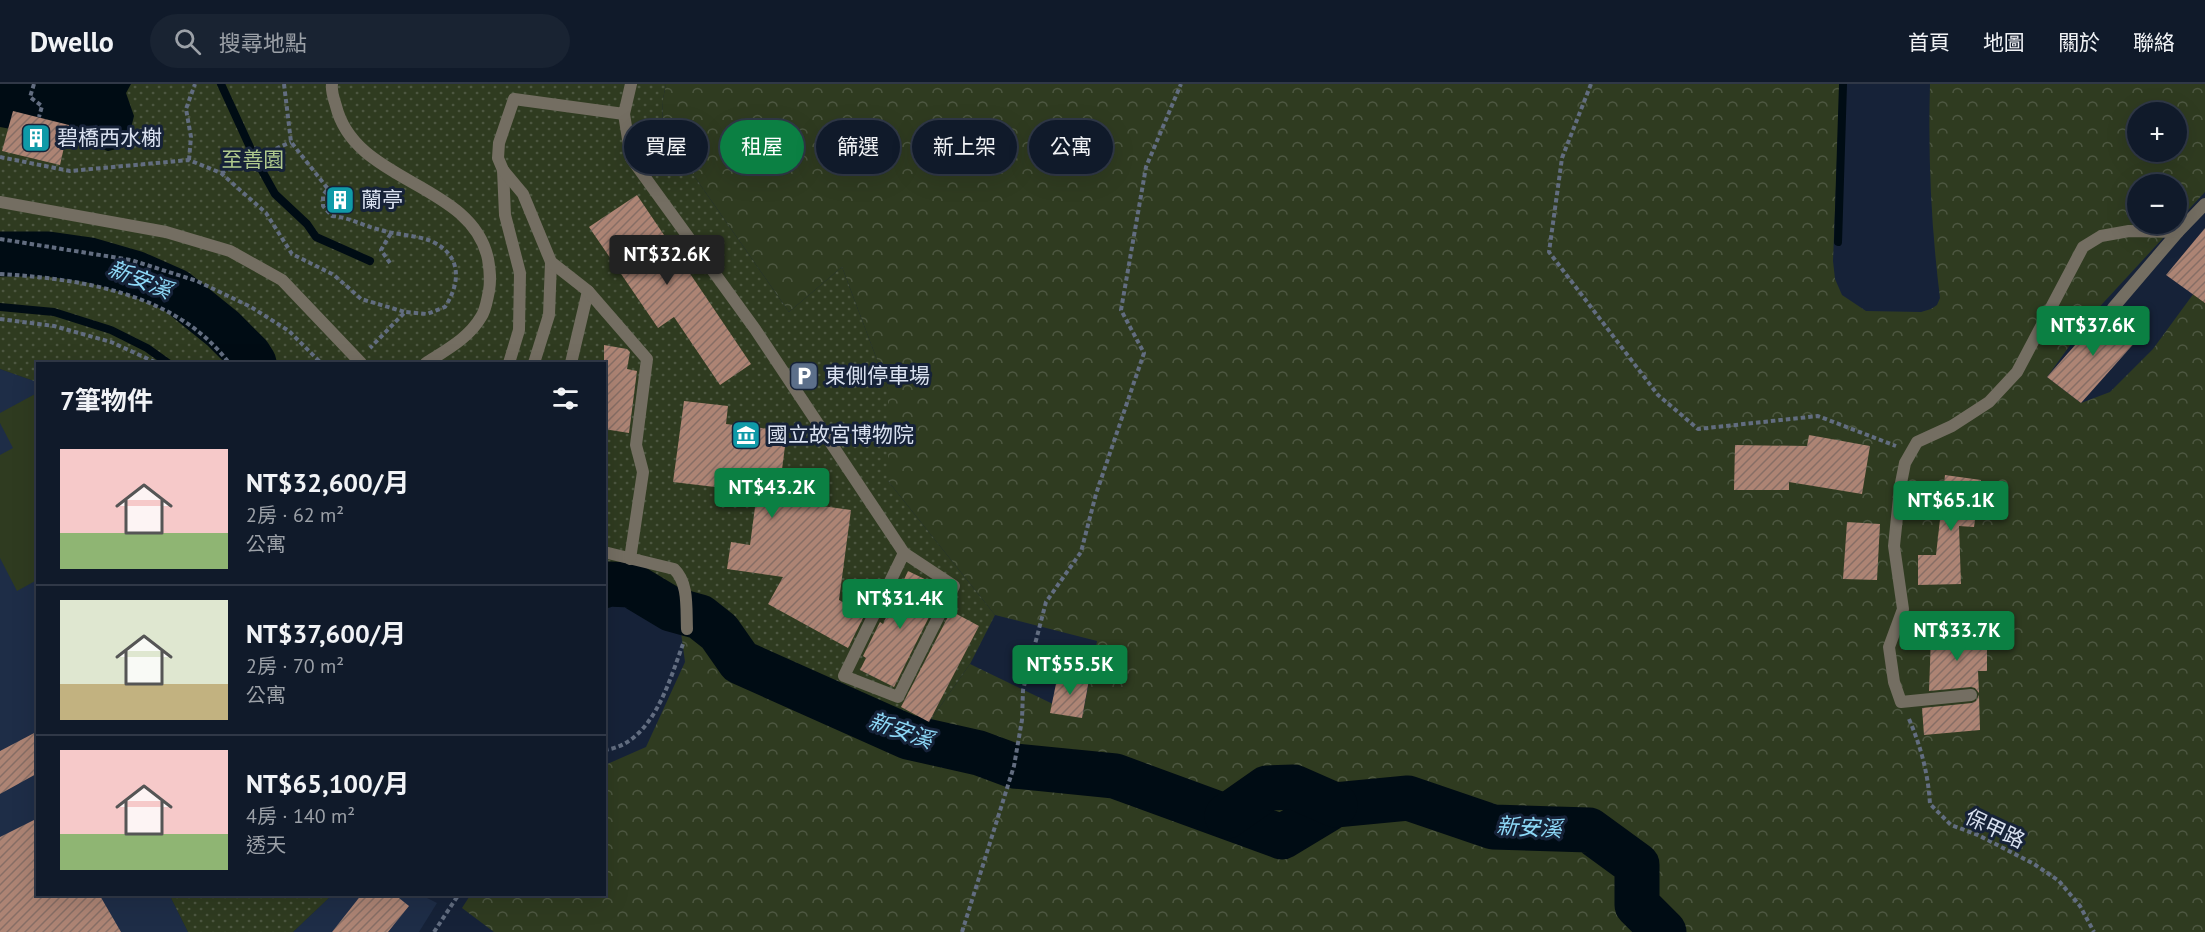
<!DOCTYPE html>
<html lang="zh-TW">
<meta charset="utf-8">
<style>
body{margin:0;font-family:"PT Sans","Noto Sans TC",sans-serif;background:#192332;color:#f1f3f6;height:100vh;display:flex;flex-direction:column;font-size:22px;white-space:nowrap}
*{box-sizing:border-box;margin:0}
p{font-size:20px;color:#9ca1a8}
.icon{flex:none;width:33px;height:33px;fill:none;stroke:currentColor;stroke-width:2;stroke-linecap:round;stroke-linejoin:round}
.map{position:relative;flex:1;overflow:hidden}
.side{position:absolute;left:36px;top:278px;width:570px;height:534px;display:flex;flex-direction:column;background:#101a2a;border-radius:0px;box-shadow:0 6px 24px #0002,0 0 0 2px #303847}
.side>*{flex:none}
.top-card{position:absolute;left:624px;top:36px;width:570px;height:54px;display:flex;gap:12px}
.controls{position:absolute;left:2127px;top:18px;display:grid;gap:12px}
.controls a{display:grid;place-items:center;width:60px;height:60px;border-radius:50%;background:#101a2a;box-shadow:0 6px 24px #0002,0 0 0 2px #303847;font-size:30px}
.price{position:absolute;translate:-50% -51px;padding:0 14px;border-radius:6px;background:#0b8043;color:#fff;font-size:20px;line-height:39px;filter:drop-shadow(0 2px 3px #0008)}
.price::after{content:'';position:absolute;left:50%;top:36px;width:18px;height:14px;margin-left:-9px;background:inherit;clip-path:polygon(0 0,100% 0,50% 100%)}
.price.active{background:#222;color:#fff}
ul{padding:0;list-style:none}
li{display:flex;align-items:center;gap:18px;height:150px;padding:0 24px}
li+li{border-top:2px solid #303847}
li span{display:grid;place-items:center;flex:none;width:168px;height:120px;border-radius:0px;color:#555}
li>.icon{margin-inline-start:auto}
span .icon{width:72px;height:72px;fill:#fffc;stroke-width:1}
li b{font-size:26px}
h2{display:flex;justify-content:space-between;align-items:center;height:72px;padding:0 24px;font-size:26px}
.pill{padding:0 21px;border-radius:27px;background:#101a2a;box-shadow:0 6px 24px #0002,0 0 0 2px #303847;font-size:21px;line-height:54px}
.pill.active{background:#0b8043;color:#fff}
header{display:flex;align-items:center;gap:36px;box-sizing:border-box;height:84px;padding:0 30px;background:#101a2a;border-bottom:2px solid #303847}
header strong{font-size:28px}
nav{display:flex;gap:33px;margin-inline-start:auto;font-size:21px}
.search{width:420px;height:54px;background:#192332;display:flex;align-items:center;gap:15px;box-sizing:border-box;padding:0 21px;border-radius:33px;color:#9ca1a8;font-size:22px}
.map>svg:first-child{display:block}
.built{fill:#1e2d47}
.grass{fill:#2f3b20}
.forest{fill:url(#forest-crowns);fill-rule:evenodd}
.park{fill:url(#park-dots)}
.water{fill:#000c14}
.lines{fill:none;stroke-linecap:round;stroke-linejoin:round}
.stream{stroke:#000c14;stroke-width:8}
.river{stroke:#000c14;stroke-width:45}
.building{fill:url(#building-hatch)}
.path{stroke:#626d80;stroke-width:4;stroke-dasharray:4.5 3;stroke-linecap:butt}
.service{stroke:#746e62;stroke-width:12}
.labels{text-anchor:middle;stroke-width:6;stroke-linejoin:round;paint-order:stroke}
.poi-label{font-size:21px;fill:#d9e1f0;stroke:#162238;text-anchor:start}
.park-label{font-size:21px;fill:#afc98d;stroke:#162238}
.street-label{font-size:21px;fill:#d9e1f0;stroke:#162238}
.water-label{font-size:22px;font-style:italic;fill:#8dd8f7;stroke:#162238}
</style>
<header>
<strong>Dwello</strong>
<div class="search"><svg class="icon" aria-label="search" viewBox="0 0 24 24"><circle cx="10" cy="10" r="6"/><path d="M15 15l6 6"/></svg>搜尋地點</div>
<nav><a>首頁</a><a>地圖</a><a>關於</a><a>聯絡</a></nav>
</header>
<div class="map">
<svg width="2205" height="848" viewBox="0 0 2205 848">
<defs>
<pattern id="forest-crowns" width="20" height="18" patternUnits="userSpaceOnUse" patternTransform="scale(1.5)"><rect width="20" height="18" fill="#2f3b20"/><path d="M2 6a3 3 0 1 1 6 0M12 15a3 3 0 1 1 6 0" fill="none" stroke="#4d5741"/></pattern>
<pattern id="park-dots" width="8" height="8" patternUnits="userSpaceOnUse" patternTransform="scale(1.5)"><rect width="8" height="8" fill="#2f3b20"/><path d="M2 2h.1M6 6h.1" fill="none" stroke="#4d5741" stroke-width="1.8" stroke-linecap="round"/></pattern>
<pattern id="building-hatch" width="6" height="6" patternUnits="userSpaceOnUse" patternTransform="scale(1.5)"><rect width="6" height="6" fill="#ad8474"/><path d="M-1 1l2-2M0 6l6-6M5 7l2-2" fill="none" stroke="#876e65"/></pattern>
</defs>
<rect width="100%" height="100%" fill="#162238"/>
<g class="built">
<polygon points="0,285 37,298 38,810 169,810 188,848 0,848"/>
<polygon points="333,810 419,810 437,819 419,848 293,848"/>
</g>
<polygon class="grass" points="37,309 37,496 17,507 0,474 0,371 13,364 0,339 0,329"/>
<path class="forest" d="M666,0H1840L1833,177L1835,195L1842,211L1866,227L1921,228L1931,225L1937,221L1940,214C1931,142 1928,72 1930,0H2205V108L2176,139V100H2138V140H2176L2092,231L2047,293L2081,319L2110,308L2153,265L2205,194V848H494L462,824L471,810H604L605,681L646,663L685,578L675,504L920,651L970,580L1082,634L1097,557L995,531L888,397V305L842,183L789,228L662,46L663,15ZM2138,28H2176V68H2138Z"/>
<g class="park">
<polygon points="0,0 666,0 663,15 662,46 789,228 842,183 888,305 888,397 995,531 970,580 920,651 816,602 671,506 613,483 605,486 604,279 273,279 266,269 197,205 68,172 0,161"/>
<polygon points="0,185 81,192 168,218 219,255 239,279 38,279 37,298 0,285"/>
<polygon points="169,810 333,810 293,848 188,848"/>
</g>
<polygon class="water" points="0,0 131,0 126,9 134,32 128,56 121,64 108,67 77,57 0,43"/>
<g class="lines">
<g class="stream">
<polyline points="221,0 255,74 275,110 307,140 316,153 370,177"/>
<polyline points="1838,158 1843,0"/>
<polyline points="0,223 54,228 111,246 147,264 168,279"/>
</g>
<g class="river">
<polyline points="0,170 48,170 90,176 135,189 176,207 223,245 249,271 254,279"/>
<polyline points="604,502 608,500 631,501 671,525 700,533 719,548 740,578 908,653 979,669 1014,682 1115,692 1282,753 1335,721 1408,714 1493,743 1589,746 1637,781 1637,821 1664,848"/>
<polyline points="1227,732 1267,704 1294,703 1335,721"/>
</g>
</g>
<g class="building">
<polygon points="13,27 69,41 60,81 2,67"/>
<circle cx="340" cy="116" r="12"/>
<polygon points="637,111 751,280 720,301 674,233 658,244 589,143"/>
<polygon points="2205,144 2205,219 2166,191"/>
<polygon points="2105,227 2138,255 2081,319 2047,293"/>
<polygon points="604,261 627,265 630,268 627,285 637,287 629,349 604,345"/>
<polygon points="684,317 728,322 726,340 787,347 778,416 851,426 839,516 865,530 848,564 768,520 783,493 727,485 731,458 750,461 757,408 673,398"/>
<polygon points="1809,351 1870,362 1862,410 1789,398 1789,406 1734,406 1735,361 1807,362"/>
<polygon points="1945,391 1981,396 1974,443 1959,442 1961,500 1918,501 1918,471 1936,471"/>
<polygon points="1847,438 1880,440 1877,496 1843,495"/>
<polygon points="908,487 937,501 930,516 936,519 894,603 860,586 866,574 863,572 880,538 883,540"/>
<polygon points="951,527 979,542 929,638 901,623"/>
<polygon points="1931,553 1987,554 1987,587 1978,587 1979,609 1975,604 1971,603 1929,607"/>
<polygon points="1058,590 1089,596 1082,634 1050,629"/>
<polygon points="1979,611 1980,646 1924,651 1922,624 1972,619 1976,617"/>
<polygon points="38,647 38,689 0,710 0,667"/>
<polygon points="38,734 38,810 99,810 121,848 0,848 0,753"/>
<polygon points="362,810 394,810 409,822 388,848 332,848"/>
</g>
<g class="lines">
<g class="path">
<polyline points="34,0 30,13 42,22 39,33"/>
<path d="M284,0L291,58L328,105L323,111V122L332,132C349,133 363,142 381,146C396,151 416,151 431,157C462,171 461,198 445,223L427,230L405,228L370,264"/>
<polyline points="1591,0 1562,74 1549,168 1658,311 1698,345 1818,332 1896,362"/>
<polyline points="0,73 70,87 189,76 221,89 266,129 292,170 334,191 361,215 405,228"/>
<polyline points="189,76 191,53 186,25 195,0"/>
<polyline points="221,89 291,58"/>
<polyline points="0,155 131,176 197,197 251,223 289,247 321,279"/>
<polyline points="390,179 381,166 391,149"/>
<path d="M0,190C82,195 176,209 229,279"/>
<polyline points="0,235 54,242 111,258 157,279"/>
<path d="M1909,635C1921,663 1928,689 1930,720L1951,741L1978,751L2034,780L2059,797L2080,822L2094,848"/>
<path d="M604,666C652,661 669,598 683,560"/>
<polyline points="434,848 459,810"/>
<polyline points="962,848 1014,682 1022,636 1023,606 1046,518 1081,468 1096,410 1144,269 1121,226 1146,83 1181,0"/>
</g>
<g class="service">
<path d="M332,0C331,8 334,15 336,22C355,100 472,98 488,175C490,187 491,195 489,207C487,215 486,226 481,233C469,254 446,266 426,279"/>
<polyline points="624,30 631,74 755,245 904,469 844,592 898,613 954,502 904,469"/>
<polyline points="503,86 505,131 520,189 519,246 509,279"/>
<polyline points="0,118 166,148 230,167 282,196 361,279"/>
<polyline points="2113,224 2178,148"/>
<polyline points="534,279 549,231 551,178"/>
<polyline points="571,279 588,207"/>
<path d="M604,468L674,485C689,499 686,525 687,545"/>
<polyline points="630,475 643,388 636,361 647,275 588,207 551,178 523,110 503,86 498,74 499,59 514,15 624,30 631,0"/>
<polyline points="1971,611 1901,618 1894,598 1889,563 1903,525 1894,462 1900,404 1905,379 1917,358 1952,342 1989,318 2017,288 2083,163 2101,152 2129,147 2178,148 2205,120"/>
</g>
</g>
<defs>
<g id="building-square" transform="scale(1.5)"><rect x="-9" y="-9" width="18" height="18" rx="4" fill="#0f9aa8" stroke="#162238"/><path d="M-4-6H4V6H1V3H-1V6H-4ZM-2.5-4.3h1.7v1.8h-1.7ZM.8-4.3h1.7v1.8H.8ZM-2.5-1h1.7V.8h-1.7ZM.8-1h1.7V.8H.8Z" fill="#fff"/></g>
<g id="parking-square" transform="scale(1.5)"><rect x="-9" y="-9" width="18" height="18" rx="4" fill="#5c6f8a" stroke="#162238"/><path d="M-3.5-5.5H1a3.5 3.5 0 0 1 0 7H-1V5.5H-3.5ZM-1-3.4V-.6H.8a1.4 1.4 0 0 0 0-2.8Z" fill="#fff"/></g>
<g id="museum-square" transform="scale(1.5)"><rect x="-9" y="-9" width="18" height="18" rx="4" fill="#0f9aa8" stroke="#162238"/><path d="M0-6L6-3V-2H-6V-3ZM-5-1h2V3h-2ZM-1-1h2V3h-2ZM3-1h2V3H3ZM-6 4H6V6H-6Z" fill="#fff"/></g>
</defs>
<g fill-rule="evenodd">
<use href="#building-square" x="36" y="54"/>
<use href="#building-square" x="340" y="116"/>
<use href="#parking-square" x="804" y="292"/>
<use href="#museum-square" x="746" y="351"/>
</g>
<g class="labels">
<g class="poi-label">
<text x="57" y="61">碧橋西水榭</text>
<text x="361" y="123">蘭亭</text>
<text x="825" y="299">東側停車場</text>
<text x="767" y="358">國立故宮博物院</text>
</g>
<g class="park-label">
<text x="253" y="83">至善園</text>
</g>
<g class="street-label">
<text transform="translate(1995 745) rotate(25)" y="7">保甲路</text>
</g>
<g class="water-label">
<text transform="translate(140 195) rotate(22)" y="8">新安溪</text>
<text transform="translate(901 646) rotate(19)" y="8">新安溪</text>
<text transform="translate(1529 743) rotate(3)" y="8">新安溪</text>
</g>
</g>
</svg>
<div class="controls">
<a>+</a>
<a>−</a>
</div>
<b class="price active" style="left:667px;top:202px">NT$32.6K</b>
<b class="price" style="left:2093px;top:273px">NT$37.6K</b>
<b class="price" style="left:772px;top:435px">NT$43.2K</b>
<b class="price" style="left:1951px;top:448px">NT$65.1K</b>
<b class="price" style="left:900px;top:546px">NT$31.4K</b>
<b class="price" style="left:1957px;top:578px">NT$33.7K</b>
<b class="price" style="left:1070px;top:612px">NT$55.5K</b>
<div class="top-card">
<a class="pill">買屋</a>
<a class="pill active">租屋</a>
<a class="pill">篩選</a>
<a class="pill">新上架</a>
<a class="pill">公寓</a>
</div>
<section class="side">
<h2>7筆物件<svg class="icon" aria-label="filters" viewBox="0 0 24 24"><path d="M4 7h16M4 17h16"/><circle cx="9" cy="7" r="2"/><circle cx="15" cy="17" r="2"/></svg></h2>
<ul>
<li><span style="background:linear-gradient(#f6c9c9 70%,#8fb573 0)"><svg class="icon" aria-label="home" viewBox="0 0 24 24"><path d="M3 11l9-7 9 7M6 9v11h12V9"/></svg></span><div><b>NT$32,600/月</b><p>2房 · 62 m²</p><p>公寓</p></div></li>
<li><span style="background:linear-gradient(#dfe7d0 70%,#c2b280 0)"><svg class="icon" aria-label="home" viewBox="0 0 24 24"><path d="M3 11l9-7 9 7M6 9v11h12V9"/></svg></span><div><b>NT$37,600/月</b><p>2房 · 70 m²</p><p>公寓</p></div></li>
<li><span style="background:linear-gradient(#f6c9c9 70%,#8fb573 0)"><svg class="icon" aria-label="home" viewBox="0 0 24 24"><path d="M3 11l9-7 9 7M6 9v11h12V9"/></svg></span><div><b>NT$65,100/月</b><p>4房 · 140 m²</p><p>透天</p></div></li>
</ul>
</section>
</div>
